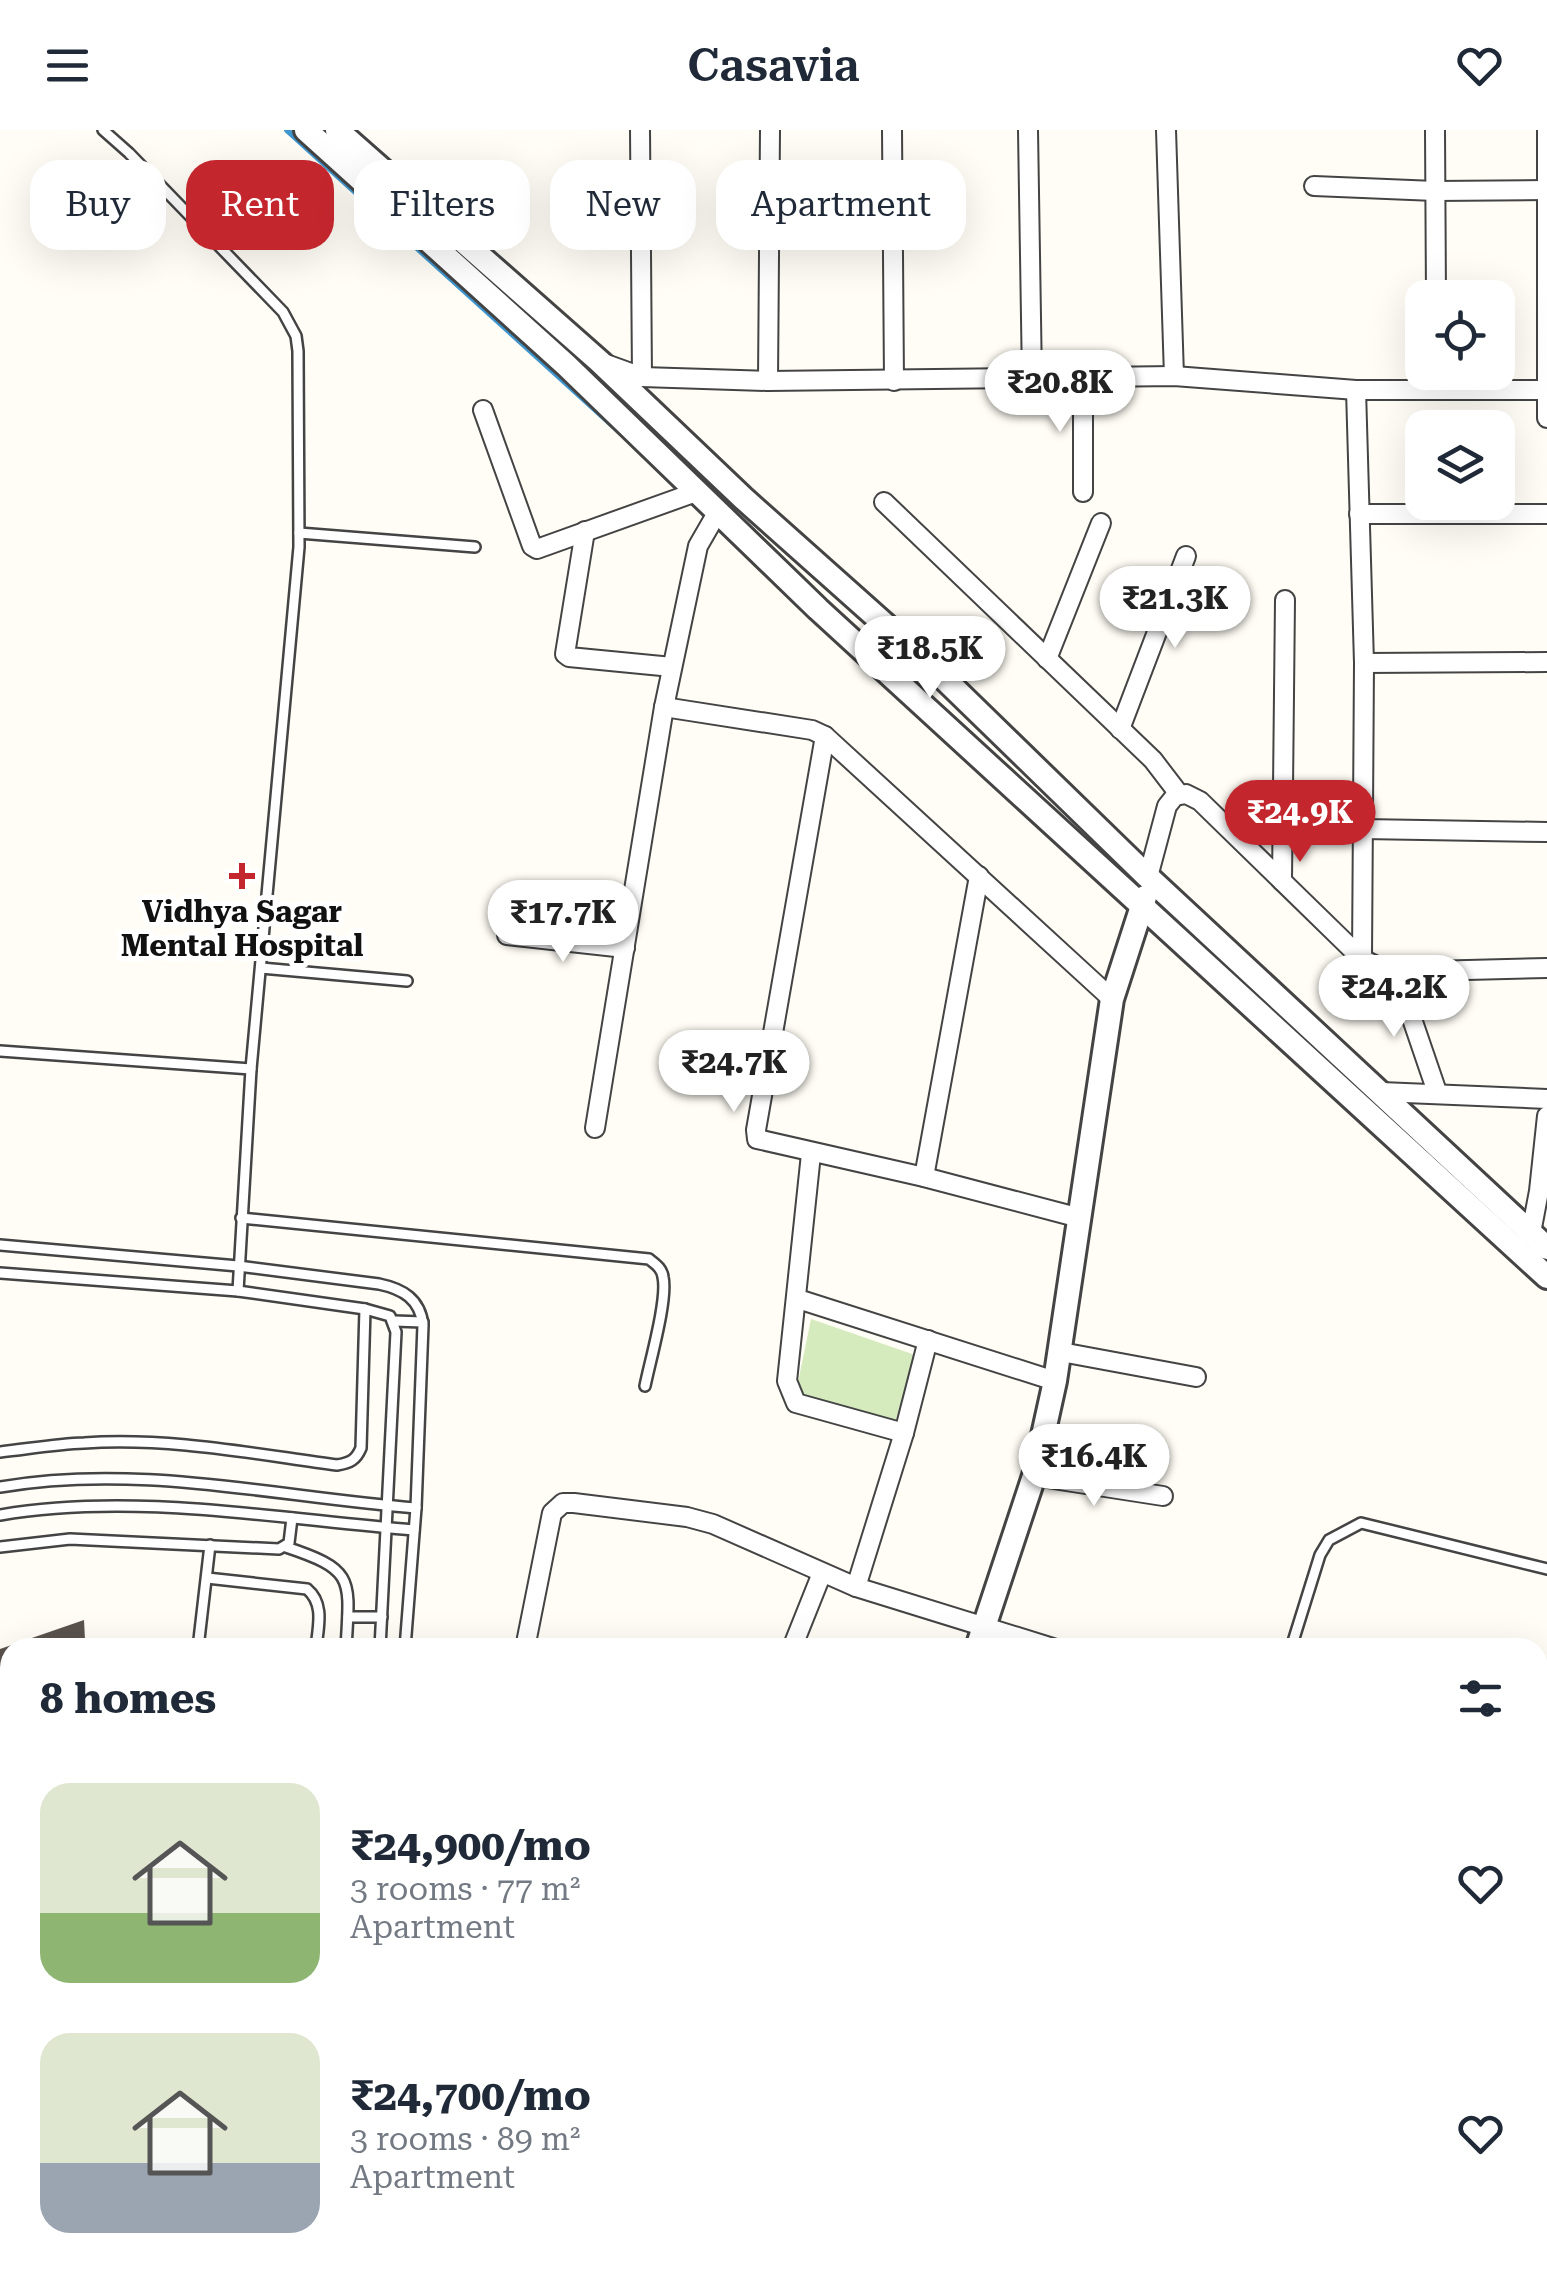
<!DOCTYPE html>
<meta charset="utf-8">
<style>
body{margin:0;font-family:"Roboto Serif",serif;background:#f2f2f3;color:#1f2937;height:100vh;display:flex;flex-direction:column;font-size:38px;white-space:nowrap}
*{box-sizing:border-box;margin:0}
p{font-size:32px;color:#747a83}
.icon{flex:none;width:55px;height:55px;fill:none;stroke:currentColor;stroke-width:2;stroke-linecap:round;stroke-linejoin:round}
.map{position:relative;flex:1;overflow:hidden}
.details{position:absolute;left:0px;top:1508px;width:1548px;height:642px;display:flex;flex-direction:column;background:#fff;border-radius:30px 30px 0 0;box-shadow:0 10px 40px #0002}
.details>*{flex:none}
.banner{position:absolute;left:30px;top:30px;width:1000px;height:90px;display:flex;gap:20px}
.controls{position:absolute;left:1405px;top:150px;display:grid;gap:20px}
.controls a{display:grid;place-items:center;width:110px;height:110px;border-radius:20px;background:#fff;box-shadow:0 10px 40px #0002;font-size:50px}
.price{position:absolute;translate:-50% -85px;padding:0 22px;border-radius:35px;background:#fff;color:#222;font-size:32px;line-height:65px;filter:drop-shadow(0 2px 5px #0008)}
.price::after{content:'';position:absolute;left:50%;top:60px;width:30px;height:22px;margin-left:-15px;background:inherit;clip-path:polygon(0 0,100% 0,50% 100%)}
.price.on{background:#c4262e;color:#fff}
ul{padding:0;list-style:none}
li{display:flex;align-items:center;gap:30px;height:250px;padding:0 40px}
li span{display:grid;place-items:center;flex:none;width:280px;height:200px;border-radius:30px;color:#555}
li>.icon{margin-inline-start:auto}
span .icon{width:120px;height:120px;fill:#fffc;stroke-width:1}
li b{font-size:42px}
h2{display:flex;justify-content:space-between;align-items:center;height:120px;padding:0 40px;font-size:42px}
.tag{padding:0 35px;border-radius:30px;background:#fff;box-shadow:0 10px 40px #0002;font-size:35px;line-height:90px}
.tag.on{background:#c4262e;color:#fff}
header{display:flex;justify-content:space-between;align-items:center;height:130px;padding:0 40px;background:#fff;font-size:45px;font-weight:600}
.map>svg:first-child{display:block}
.green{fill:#d5ebbd}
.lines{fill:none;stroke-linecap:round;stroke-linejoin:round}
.stream{stroke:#3f96cf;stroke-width:6}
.building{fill:#5a524d}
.service-casing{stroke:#444;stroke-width:14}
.minor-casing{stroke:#444;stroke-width:22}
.tertiary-casing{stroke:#444;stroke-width:28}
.service{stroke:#fff;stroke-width:9}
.minor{stroke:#fff;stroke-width:18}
.tertiary{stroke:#fff;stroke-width:22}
.poi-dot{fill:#c4262e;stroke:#fff;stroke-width:4}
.labels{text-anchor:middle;stroke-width:10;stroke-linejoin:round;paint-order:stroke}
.poi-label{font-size:30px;font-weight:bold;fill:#111;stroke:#fff}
</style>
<header><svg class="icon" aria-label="menu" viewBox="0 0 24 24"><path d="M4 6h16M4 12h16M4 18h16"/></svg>Casavia<svg class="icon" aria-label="heart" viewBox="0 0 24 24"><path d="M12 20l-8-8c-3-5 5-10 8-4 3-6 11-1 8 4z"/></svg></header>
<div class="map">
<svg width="1547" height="2149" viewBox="0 0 1547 2149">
<rect width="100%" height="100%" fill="#fffdf5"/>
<polygon class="green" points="811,1189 918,1226 894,1294 796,1262"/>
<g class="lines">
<polyline class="stream" points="287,0 621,303"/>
</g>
<g class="building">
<polygon points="84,1490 85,1510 111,1508 112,1518 10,1518 10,1637 0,1648 0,1519"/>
<polygon points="7,1792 10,1792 10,1929 0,1926 0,1809 6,1809"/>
</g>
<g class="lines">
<g class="service-casing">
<g id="service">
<polyline points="103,0 129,23 283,182 296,206 298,221 299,417 251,939 238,1161"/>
<polyline points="299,403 475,417"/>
<polyline points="261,838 407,851"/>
<polyline points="0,921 251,939"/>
<path d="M241,1088L649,1129C655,1134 662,1138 663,1147C668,1169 650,1231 645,1256"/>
<path d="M0,1115L238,1136L379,1154C403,1159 420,1169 423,1195L416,1378L405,1518"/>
<polyline points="0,1143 238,1161 365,1179 390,1186 396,1202 380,1518"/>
<polyline points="394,1191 423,1192"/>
<path d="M0,1322C28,1319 56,1314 84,1313C168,1307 254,1324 337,1335C350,1333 356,1330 361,1318L365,1179"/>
<path d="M0,1357C139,1333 277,1367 416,1378"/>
<path d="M0,1385C134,1362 279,1389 414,1400"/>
<polyline points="0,1417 70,1409 279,1419 289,1413 292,1388"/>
<path d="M286,1417C355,1440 350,1448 346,1518"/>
<path d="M207,1448L307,1459C325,1474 318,1497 316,1518"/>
<polyline points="348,1487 382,1487"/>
<polyline points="198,1518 210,1415"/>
<polyline points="1291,1518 1320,1425 1329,1410 1361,1393 1547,1439"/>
<polyline points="1538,1614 1547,1616"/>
<polyline points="1538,1860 1547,1863"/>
<polyline points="0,1988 10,1991"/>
<polyline points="1450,2140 1481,2149"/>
<polyline points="331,2149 332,2140"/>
<polyline points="354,2149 355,2140"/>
<polyline points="1108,2149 1111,2140"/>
</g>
</g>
<g class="minor-casing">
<g id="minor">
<polyline points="640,0 642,247"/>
<polyline points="892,0 894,251"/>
<polyline points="1028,0 1032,250"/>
<polyline points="1166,0 1174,246"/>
<polyline points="1435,0 1436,168"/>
<polyline points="1547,0 1547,288"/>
<polyline points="1314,56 1435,61 1546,60"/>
<polyline points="606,234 642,247 768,251 1174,246 1356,260 1547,260"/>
<polyline points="1083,248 1083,362"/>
<polyline points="768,251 770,0"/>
<polyline points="1356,260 1364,533 1362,829"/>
<polyline points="483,280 532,416 537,419 696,362"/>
<polyline points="884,372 1153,630 1179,664"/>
<polyline points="1359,384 1547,384"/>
<polyline points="585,401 565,524 569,527 672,537"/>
<polyline points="1047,529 1101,393"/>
<polyline points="1364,533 1547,532"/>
<polyline points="664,577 812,600 825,606 1112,869"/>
<polyline points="1120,599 1186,426"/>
<polyline points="825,606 756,1000 757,1009 924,1047 1080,1088"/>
<polyline points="1363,699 1547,702"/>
<polyline points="1148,747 1167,676 1175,666 1186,664 1200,671 1362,829 1389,842 1547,838"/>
<polyline points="1282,751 1285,470"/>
<polyline points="507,805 625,818"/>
<polyline points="1396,842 1437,962"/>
<polyline points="1381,962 1547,969"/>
<polyline points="595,998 664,577 698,416 717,383"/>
<polyline points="811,1024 787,1251 796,1273 904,1303"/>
<polyline points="924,1047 979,746"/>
<polyline points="1531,1103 1539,1061 1547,986"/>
<polyline points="798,1169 1055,1251"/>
<polyline points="1061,1222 1196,1247"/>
<polyline points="1034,1346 1163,1366"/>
<polyline points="856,1457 904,1303 928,1210"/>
<polyline points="525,1518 552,1383 563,1373 574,1373 687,1387 713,1394 856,1457 1053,1518"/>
<polyline points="792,1518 822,1443"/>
<polyline points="680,2140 708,2149"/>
<polyline points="199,2149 202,2140"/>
<polyline points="423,2149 427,2140"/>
<polyline points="901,2149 903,2140"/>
</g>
</g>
<g class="tertiary-casing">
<g id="tertiary">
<polyline points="306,0 566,235 818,479 1547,1147"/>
<polyline points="337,0 599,231 743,368 927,532 1148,747 1547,1118"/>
<polyline points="977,1518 1034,1346 1055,1251 1112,869 1145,767"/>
<polyline points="0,2021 10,2024"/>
<polyline points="0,2048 10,2050"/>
<polyline points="244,2140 260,2149"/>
<polyline points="302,2140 316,2149"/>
<polyline points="787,2149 790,2140"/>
</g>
</g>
<use href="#service" class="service"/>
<use href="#minor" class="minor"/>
<use href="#tertiary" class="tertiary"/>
</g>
<path class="poi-dot" d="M237 731h10v10h10v10h-10v10h-10v-10h-10v-10h10z"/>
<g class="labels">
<g class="poi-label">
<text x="242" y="792">Vidhya Sagar<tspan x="242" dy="34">Mental Hospital</tspan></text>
</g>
</g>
</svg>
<div class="controls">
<a><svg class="icon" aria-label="locate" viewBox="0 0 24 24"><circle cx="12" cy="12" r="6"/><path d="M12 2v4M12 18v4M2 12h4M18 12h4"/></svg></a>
<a><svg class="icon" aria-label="layers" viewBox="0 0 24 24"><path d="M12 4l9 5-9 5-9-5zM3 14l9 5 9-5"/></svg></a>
</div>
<b class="price" style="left:1060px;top:305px">₹20.8K</b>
<b class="price" style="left:1175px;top:521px">₹21.3K</b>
<b class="price" style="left:930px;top:571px">₹18.5K</b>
<b class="price on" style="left:1300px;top:735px">₹24.9K</b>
<b class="price" style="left:563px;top:835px">₹17.7K</b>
<b class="price" style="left:1394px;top:910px">₹24.2K</b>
<b class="price" style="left:734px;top:985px">₹24.7K</b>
<b class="price" style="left:1094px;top:1379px">₹16.4K</b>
<div class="banner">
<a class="tag">Buy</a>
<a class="tag on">Rent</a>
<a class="tag">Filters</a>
<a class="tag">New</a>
<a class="tag">Apartment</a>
</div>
<section class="details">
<h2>8 homes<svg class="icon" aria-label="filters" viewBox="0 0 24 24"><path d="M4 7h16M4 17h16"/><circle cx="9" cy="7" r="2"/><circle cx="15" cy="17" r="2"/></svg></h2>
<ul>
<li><span style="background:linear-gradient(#dfe7d0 65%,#8fb573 0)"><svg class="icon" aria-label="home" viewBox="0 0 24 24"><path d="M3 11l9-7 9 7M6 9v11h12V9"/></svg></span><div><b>₹24,900/mo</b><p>3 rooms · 77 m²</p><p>Apartment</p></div><svg class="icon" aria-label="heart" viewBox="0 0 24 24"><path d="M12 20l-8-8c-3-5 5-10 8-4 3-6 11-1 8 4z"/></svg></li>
<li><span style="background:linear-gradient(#dfe7d0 65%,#9aa5b1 0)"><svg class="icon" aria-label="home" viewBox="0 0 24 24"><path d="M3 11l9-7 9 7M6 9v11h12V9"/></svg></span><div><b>₹24,700/mo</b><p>3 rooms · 89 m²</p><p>Apartment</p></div><svg class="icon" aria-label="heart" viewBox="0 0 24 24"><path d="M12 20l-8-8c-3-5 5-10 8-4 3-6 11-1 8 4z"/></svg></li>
</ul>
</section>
</div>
